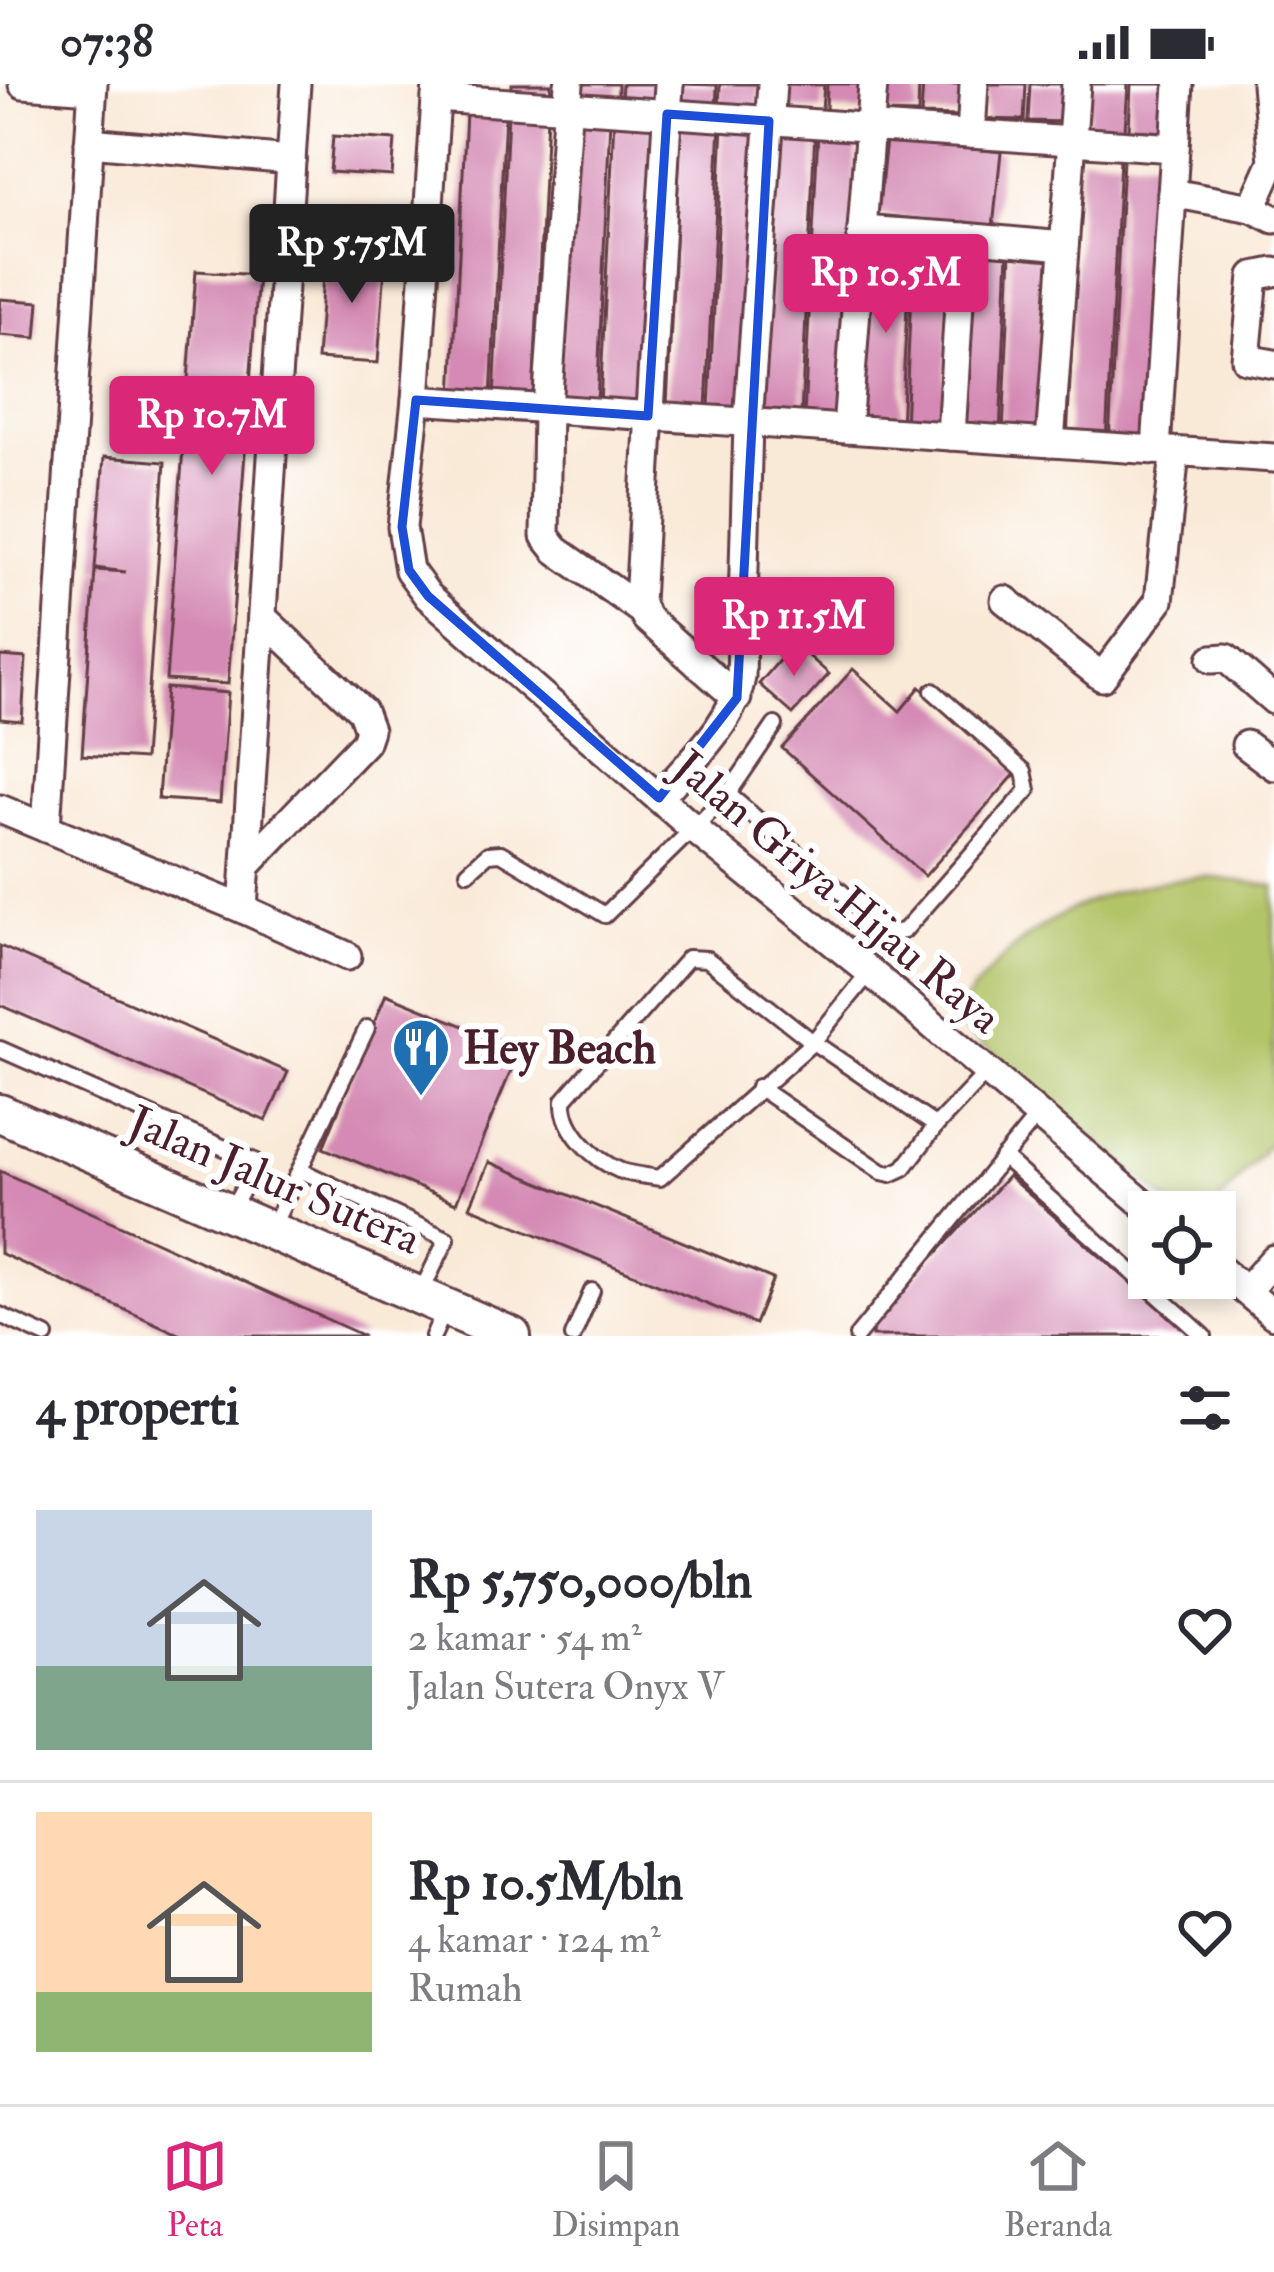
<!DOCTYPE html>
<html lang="id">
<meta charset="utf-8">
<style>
body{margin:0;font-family:"IM FELL Double Pica",serif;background:#f7f7f7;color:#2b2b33;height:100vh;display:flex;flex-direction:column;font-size:45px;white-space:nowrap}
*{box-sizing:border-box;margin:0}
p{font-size:39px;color:#7c7c81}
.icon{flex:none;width:66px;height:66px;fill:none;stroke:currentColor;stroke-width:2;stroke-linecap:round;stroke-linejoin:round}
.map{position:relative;height:1252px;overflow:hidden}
.drawer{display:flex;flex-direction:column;background:#fff;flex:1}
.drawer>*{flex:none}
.buttons{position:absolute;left:1128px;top:1107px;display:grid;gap:24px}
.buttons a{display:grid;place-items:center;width:108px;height:108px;border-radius:0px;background:#fff;box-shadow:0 6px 18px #0003;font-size:60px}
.price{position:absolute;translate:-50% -102px;padding:0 27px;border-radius:12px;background:#db2777;color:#fff;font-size:39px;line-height:78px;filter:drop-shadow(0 3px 6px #0008)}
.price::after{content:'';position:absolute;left:50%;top:72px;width:36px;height:27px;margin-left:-18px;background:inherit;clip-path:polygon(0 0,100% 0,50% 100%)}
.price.on{background:#222;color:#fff}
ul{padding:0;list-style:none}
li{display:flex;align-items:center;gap:36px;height:300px;padding:0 36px}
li+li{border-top:3px solid #e1e1e2}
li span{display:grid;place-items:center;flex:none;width:336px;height:240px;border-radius:0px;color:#555}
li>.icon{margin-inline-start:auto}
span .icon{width:144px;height:144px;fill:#fffc;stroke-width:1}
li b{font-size:51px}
h2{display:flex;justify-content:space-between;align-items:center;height:144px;padding:0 36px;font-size:51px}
.status{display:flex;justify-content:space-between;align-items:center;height:84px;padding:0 60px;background:#fff;direction:ltr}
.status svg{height:33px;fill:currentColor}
.dock{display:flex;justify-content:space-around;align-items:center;height:168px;border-top:3px solid #e1e1e2;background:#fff;font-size:33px;color:#7c7c81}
.dock a{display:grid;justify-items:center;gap:6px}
.dock .on{color:#db2777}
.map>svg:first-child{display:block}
.green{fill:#b2c468;stroke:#7e724a;stroke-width:3}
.building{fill:#d48ab4}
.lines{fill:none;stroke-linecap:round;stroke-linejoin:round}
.lane-casing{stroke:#643d45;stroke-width:20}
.street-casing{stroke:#643d45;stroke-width:33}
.secondary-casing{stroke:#643d45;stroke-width:42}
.lane{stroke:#fff;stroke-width:14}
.street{stroke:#fff;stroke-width:27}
.secondary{stroke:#fff;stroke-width:36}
.marked{fill:none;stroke:#1d4ed8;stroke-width:9;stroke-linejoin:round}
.labels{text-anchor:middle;stroke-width:12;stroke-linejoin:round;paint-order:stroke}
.street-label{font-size:45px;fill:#4a1f2b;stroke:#fff}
.poi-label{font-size:45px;font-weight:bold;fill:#4a1f2b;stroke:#fff;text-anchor:start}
</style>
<div class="status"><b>07:38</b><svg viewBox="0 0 49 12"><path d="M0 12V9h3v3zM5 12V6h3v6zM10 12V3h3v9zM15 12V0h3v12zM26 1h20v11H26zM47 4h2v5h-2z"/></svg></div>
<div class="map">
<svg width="1274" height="1252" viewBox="0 0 1274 1252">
<rect width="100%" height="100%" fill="#fff"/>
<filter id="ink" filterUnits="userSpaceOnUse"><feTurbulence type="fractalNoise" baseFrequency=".00833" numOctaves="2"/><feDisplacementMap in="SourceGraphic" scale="24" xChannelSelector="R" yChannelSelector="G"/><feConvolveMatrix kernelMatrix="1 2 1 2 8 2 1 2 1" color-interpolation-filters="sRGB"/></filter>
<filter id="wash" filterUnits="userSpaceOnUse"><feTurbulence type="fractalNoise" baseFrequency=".004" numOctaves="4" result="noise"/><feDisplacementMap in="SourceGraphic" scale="48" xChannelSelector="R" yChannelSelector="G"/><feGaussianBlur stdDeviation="2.7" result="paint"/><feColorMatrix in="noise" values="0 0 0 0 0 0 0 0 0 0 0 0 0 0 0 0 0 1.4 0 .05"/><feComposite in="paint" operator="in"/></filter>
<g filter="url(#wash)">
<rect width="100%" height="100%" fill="#f9e9d7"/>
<path class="green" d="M1207,793L1274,802V1054L1217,1121L1174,1122L952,935C1015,842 1095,798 1207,793Z"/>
<g id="blocks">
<g class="building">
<polygon points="512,0 551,0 550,11 512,10"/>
<polygon points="579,0 618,0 618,15 579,14"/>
<polygon points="622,0 661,0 660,17 621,16"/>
<polygon points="678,0 717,1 716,26 677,24"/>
<polygon points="720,0 759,0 758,28 719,26"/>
<polygon points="785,0 824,1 822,26 783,24"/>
<polygon points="827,0 866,0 864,28 826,26"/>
<polygon points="880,0 919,0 918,30 879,29"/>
<polygon points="923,0 962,0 960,32 921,31"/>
<polygon points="987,0 1026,0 1024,36 985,35"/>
<polygon points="1030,0 1069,0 1066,38 1028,37"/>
<polygon points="1089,0 1128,0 1125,46 1087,44"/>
<polygon points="1131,0 1170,0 1168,48 1129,46"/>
<polygon points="466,28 505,30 491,314 452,313"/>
<polygon points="508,30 547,32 533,316 494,315"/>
<polygon points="572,34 610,35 597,320 558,318"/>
<polygon points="614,35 653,38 639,322 600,320"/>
<polygon points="681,38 720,40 706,324 667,322"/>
<polygon points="723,40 762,42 748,326 709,324"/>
<polygon points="776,47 815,48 801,332 762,331"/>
<polygon points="818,48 857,50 843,334 804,333"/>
<polygon points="333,52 395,56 392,92 330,88"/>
<polygon points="886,56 1001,68 993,143 878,131"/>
<polygon points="1081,72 1120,74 1106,359 1067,357"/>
<polygon points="1123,75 1162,76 1148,361 1109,359"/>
<polygon points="871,161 910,163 901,343 862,342"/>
<polygon points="913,163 952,165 943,345 905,344"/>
<polygon points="325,164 386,168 378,279 317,275"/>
<polygon points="969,166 1008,168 1000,349 961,347"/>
<polygon points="1011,168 1050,170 1042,351 1003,349"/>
<polygon points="196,187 258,191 228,600 166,596"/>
<polygon points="0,215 39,218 36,254 0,251"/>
<polygon points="104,373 165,378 144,675 82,671 95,486 126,488 95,484"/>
<polygon points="794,559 829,590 793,630 759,600"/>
<polygon points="0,572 26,574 22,637 0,635"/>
<polygon points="853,585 900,627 920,603 1016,689 925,792 782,664"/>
<polygon points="166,604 228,609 220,719 158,715"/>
<polygon points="0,862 288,988 266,1037 0,921"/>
<polygon points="386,910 520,965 456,1119 323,1064"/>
<polygon points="489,1078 773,1195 755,1240 470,1123"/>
<polygon points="0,1087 364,1252 183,1252 0,1169"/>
<polygon points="1008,1092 1192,1252 872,1252 872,1239"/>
</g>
</g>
</g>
<g filter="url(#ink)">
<use href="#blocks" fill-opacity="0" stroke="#643d45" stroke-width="3"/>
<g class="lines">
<g class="lane-casing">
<g id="lane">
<polyline points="728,710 889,849 904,847 1028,706 1024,687 933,607"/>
<polyline points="468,788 488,770 501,769 605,831 728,710 775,641"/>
<polyline points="852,873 879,840"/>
<path d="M870,888L813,958L707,875L688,874L564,1016C562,1046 594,1076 621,1087C633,1091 648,1092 660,1094L813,958L936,1042"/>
<polyline points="0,965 254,1077 256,1081 230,1129"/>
<polyline points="758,1003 882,1088 891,1090 904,1084 936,1042 987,988"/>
<polyline points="1003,1073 1204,1252"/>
<polyline points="300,1086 447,1155 420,1210"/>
<polyline points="271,1146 367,944"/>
<polyline points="0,1231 46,1252"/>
<polyline points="433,1252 444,1228"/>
<polyline points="573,1252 592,1207"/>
<polyline points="857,1252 1038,1031"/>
</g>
</g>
<g class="street-casing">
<g id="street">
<polyline points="23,0 92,5"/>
<polyline points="437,0 416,316 402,443 409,486 428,512 694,745 870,888 1153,1128"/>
<polyline points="569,0 547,325 545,452 556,466 641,526"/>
<polyline points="669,0 639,518 646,534 737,614"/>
<polyline points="436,14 1175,64"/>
<polyline points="971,50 974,0"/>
<polyline points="89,58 291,76"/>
<polyline points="1172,109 1252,124 1274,135"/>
<polyline points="1252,124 1273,77 1266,0"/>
<polyline points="862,146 963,153 951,352"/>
<polyline points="963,153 1064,162"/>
<polyline points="1274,188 1254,192 1246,275 1274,280"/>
<polyline points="416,316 1274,374"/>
<polyline points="847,345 873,0"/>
<polyline points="1050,359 1076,0"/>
<polyline points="1156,366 1179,0"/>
<polyline points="1005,516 1102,593 1159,517 1175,369"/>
<polyline points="1212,575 1226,574 1274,616"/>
<polyline points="1246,661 1274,682"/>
<path d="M659,714C689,678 733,641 741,593L748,339L772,0"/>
<polyline points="0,725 243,825 347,872"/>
<polyline points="46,744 93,0"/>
<polyline points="247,781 365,658 369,646 362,627 262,533"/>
<polyline points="243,825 296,0"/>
<polyline points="1215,1181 1274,1231"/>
<polyline points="1246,1207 1274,1175"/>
</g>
</g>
<g class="secondary-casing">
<polyline id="secondary" points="0,1029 512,1252"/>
</g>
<use href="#lane" class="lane"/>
<use href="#street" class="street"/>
<use href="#secondary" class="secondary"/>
</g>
</g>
<path class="marked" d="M667,30L769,37L737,614L659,714L428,512L409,486L402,443L416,316L648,332Z"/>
<defs>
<g id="restaurant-pin" transform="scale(3)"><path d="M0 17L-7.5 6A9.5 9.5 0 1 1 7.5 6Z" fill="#1f6fb2" stroke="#fff"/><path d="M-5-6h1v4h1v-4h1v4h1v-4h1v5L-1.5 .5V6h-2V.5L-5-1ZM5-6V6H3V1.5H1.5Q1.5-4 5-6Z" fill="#fff"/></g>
</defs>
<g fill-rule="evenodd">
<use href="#restaurant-pin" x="421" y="963"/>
</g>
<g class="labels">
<g class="street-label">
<text transform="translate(838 807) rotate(40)" y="16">Jalan Griya Hijau Raya</text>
<text transform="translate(275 1095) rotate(23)" y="16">Jalan Jalur Sutera</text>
</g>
<g class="poi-label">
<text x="463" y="979">Hey Beach</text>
</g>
</g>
</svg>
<div class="buttons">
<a><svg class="icon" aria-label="locate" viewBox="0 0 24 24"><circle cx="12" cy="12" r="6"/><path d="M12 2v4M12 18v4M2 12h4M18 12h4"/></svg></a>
</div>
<b class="price on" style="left:352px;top:222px">Rp 5.75M</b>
<b class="price" style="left:886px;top:252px">Rp 10.5M</b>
<b class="price" style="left:212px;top:394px">Rp 10.7M</b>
<b class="price" style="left:794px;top:595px">Rp 11.5M</b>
</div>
<section class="drawer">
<h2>4 properti<svg class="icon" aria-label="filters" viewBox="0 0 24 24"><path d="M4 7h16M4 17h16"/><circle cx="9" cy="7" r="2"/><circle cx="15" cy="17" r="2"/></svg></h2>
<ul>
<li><span style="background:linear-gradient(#c9d6e8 65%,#7fa58c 0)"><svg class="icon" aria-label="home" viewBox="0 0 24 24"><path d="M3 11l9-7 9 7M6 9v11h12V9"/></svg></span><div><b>Rp 5,750,000/bln</b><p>2 kamar · 54 m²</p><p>Jalan Sutera Onyx V</p></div><svg class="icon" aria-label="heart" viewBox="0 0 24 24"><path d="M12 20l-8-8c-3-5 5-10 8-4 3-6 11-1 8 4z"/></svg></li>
<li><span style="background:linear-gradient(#ffd9b3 75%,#8fb573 0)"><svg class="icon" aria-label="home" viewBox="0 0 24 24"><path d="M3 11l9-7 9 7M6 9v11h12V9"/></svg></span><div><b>Rp 10.5M/bln</b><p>4 kamar · 124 m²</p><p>Rumah</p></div><svg class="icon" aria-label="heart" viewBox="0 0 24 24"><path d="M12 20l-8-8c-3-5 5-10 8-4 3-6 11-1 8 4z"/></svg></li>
</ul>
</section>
<nav class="dock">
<a class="on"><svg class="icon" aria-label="map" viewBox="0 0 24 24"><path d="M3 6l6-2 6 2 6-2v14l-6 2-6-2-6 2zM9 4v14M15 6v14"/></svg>Peta</a>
<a><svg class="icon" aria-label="saved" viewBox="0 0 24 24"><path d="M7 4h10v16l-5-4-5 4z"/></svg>Disimpan</a>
<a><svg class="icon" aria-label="home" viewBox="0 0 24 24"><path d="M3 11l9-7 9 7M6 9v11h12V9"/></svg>Beranda</a>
</nav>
